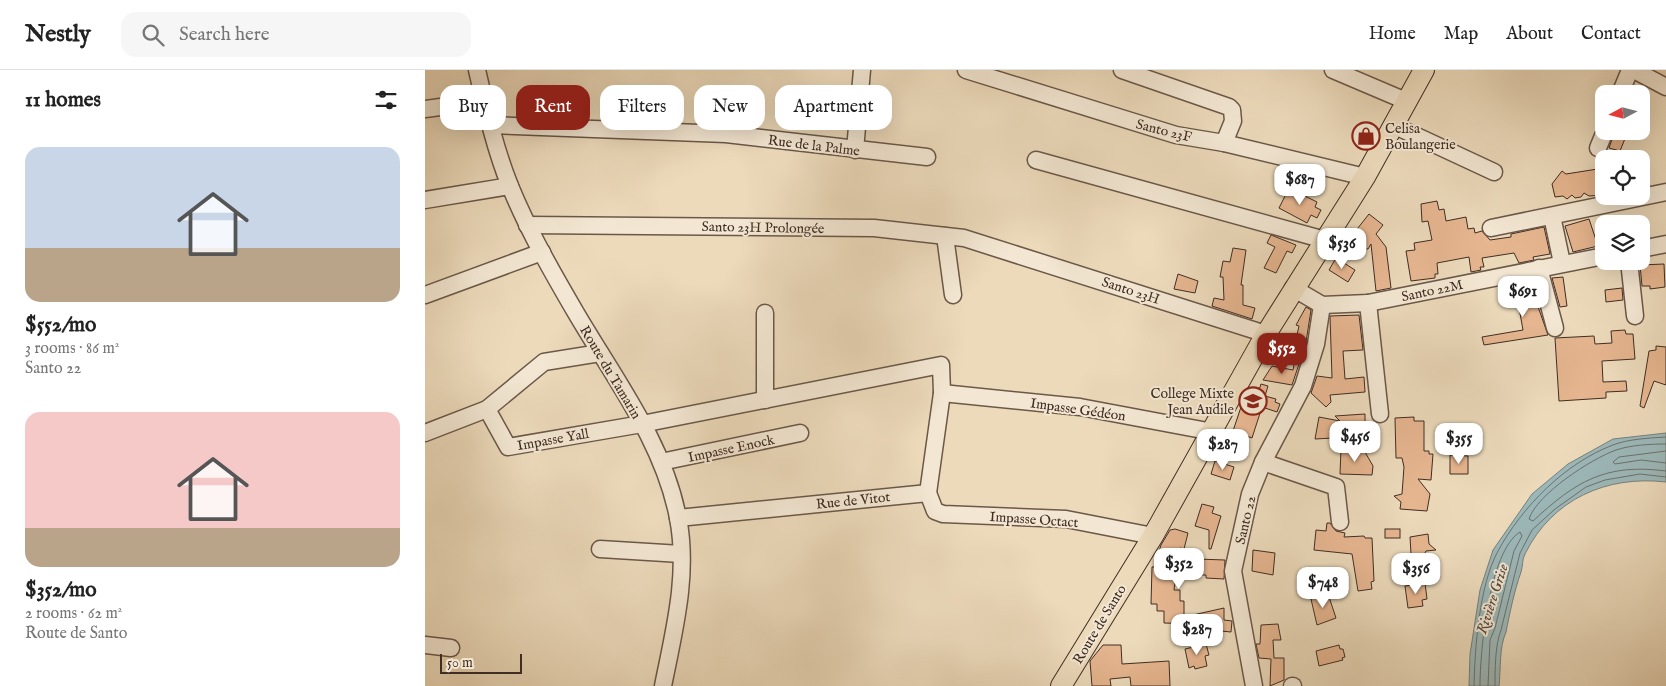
<!DOCTYPE html>
<meta charset="utf-8">
<style>
body{margin:0;font-family:"IM FELL English",serif;background:#f6f6f6;color:#222;height:100vh;display:flex;flex-direction:column;font-size:19px;white-space:nowrap}
*{box-sizing:border-box;margin:0}
p{font-size:16px;color:#767676}
.icon{flex:none;width:28px;height:28px;fill:none;stroke:currentColor;stroke-width:2;stroke-linecap:round;stroke-linejoin:round}
.map{position:relative;flex:1;overflow:hidden}
.drawer{display:flex;flex-direction:column;background:#fff;width:425px}
.drawer>*{flex:none}
.guide{position:absolute;left:15px;top:15px;width:475px;height:45px;display:flex;gap:10px}
.needle{width:32px;rotate:263deg}
.fabs{position:absolute;left:1170px;top:15px;display:grid;gap:10px}
.fabs a{display:grid;place-items:center;width:55px;height:55px;border-radius:10px;background:#fff;box-shadow:0 5px 20px #0002;font-size:25px}
.scale{position:absolute;left:15px;bottom:12px;width:82px;box-sizing:border-box;padding-left:5px;border:2px solid #402d23;border-top:0;font-size:14px;line-height:18px;white-space:nowrap;color:#402d23;-webkit-text-stroke:4px #f3e7d3;paint-order:stroke}
.price{position:absolute;translate:-50% -42px;padding:0 11px;border-radius:10px;background:#fff;color:#222;font-size:16px;line-height:32px;filter:drop-shadow(0 1px 2px #0008)}
.price::after{content:'';position:absolute;left:50%;top:30px;width:15px;height:11px;margin-left:-8px;background:inherit;clip-path:polygon(0 0,100% 0,50% 100%)}
.price.selected{background:#8f2418;color:#fff}
ul{padding:0;list-style:none}
li{display:grid;align-content:center;gap:10px;height:265px;padding:0 25px}
li span{display:grid;place-items:center;height:155px;border-radius:15px;color:#555}
li>.icon{margin-inline-start:auto}
span .icon{width:90px;height:90px;fill:#fffc;stroke-width:1}
li b{font-size:21px}
h2{display:flex;justify-content:space-between;align-items:center;height:60px;padding:0 25px;font-size:21px}
.tag{padding:0 18px;border-radius:15px;background:#fff;box-shadow:0 5px 20px #0002;font-size:18px;line-height:45px}
.tag.selected{background:#8f2418;color:#fff}
header{display:flex;align-items:center;gap:30px;box-sizing:border-box;height:70px;padding:0 25px;background:#fff;border-bottom:1px solid #e0e0e0}
header strong{font-size:24px}
nav{display:flex;gap:28px;margin-inline-start:auto;font-size:18px}
.search{width:350px;height:45px;background:#f6f6f6;display:flex;align-items:center;gap:12px;box-sizing:border-box;padding:0 18px;border-radius:15px;color:#767676;font-size:19px}
main{display:flex;flex:1;min-height:0}
.map>svg:first-child{display:block}
.water{fill:#9cb8b9;stroke:#77807d}
.lines{fill:none;stroke-linecap:round;stroke-linejoin:round}
.shore{stroke:#6e726e;stroke-width:1}
.building{fill:#e6b690;stroke:#402d23}
.minor-casing{stroke:#6b5849;stroke-width:19}
.major-casing{stroke:#402d23;stroke-width:22}
.minor{stroke:#f3e7d3;stroke-width:16}
.major{stroke:#ecdabb;stroke-width:20}
.labels{text-anchor:middle;stroke-width:4;stroke-linejoin:round;paint-order:stroke}
.poi-label{font-size:14px;fill:#402d23;stroke:#f3e7d3;text-anchor:start}
.street-label{font-size:14px;fill:#402d23;stroke:#f3e7d3}
.water-label{font-size:15px;font-style:italic;fill:#524941;stroke:#f3e7d3}
</style>
<header>
<strong>Nestly</strong>
<div class="search"><svg class="icon" aria-label="search" viewBox="0 0 24 24"><circle cx="10" cy="10" r="6"/><path d="M15 15l6 6"/></svg>Search here</div>
<nav><a>Home</a><a>Map</a><a>About</a><a>Contact</a></nav>
</header>
<main>
<section class="drawer">
<h2>11 homes<svg class="icon" aria-label="filters" viewBox="0 0 24 24"><path d="M4 7h16M4 17h16"/><circle cx="9" cy="7" r="2"/><circle cx="15" cy="17" r="2"/></svg></h2>
<ul>
<li><span style="background:linear-gradient(#c9d6e8 65%,#b9a48a 0)"><svg class="icon" aria-label="home" viewBox="0 0 24 24"><path d="M3 11l9-7 9 7M6 9v11h12V9"/></svg></span><div><b>$552/mo</b><p>3 rooms · 86 m²</p><p>Santo 22</p></div></li>
<li><span style="background:linear-gradient(#f6c9c9 75%,#b9a48a 0)"><svg class="icon" aria-label="home" viewBox="0 0 24 24"><path d="M3 11l9-7 9 7M6 9v11h12V9"/></svg></span><div><b>$352/mo</b><p>2 rooms · 62 m²</p><p>Route de Santo</p></div></li>
</ul>
</section>
<div class="map">
<svg width="1241" height="616" viewBox="0 0 1241 616">
<rect width="100%" height="100%" fill="#ecdabb"/>
<filter id="stains"><feTurbulence type="fractalNoise" baseFrequency=".004" numOctaves="4"/><feColorMatrix values="0 0 0 0 .2 0 0 0 0 .09 0 0 0 0 .02 0 0 0 .5 -.17"/></filter>
<radialGradient id="worn" r=".72"><stop offset=".6" stop-color="#630" stop-opacity="0"/><stop offset="1" stop-color="#630" stop-opacity=".3"/></radialGradient>
<path class="water" d="M1241,363V412C1182,405 1127,429 1100,484C1097,489 1098,496 1096,502C1089,522 1085,542 1081,562C1074,578 1076,598 1074,616H1044L1045,584L1055,520L1068,480L1107,424L1143,394L1188,369Z"/>
<g class="lines">
<g class="shore">
<path d="M1241,374C1225,374 1206,375 1191,380C1166,389 1112,424 1104,449L1108,451C1151,411 1181,393 1241,401"/>
<polyline points="1241,381 1194,387 1188,392 1190,394 1216,390 1241,393"/>
<path d="M1049,616C1050,577 1054,516 1073,481C1097,437 1140,393 1188,375C1203,369 1225,368 1241,367"/>
<path d="M1055,616C1055,582 1064,481 1095,462L1097,466L1089,481L1070,558L1065,570L1063,616"/>
<path d="M1070,616C1070,600 1070,575 1076,560L1095,483L1107,460L1130,439L1161,417L1180,410L1215,404L1241,407"/>
</g>
</g>
<g class="building">
<polygon points="1190,61 1201,66 1195,81 1184,78"/>
<polygon points="1179,98 1179,125 1164,126 1159,123 1156,127 1150,128 1147,125 1142,129 1138,126 1130,127 1127,114 1137,101 1141,104"/>
<polygon points="864,118 892,132 890,137 896,140 892,148 886,145 882,153 854,138"/>
<polygon points="1012,131 1014,140 1019,139 1021,151 1041,147 1043,159 1049,158 1050,163 1057,161 1065,170 1086,167 1086,164 1119,157 1125,184 1108,187 1109,190 1094,193 1089,183 1057,188 1059,197 1055,197 1056,200 1046,202 1044,187 1012,193 1013,204 1010,204 1010,208 986,211 981,181 990,180 989,173 1007,170 1003,151 997,152 996,134"/>
<polygon points="944,144 958,155 951,164 961,177 966,218 951,221 946,174 943,179 934,179 921,173"/>
<polygon points="1164,149 1173,176 1148,182 1140,156"/>
<polygon points="846,165 871,175 867,183 862,181 851,203 839,198 850,177 842,173"/>
<polygon points="808,178 821,180 816,215 818,215 818,235 830,238 827,249 787,236 789,228 799,230 798,207 795,207 798,191 805,192"/>
<polygon points="911,188 930,200 923,212 904,200"/>
<polygon points="1239,194 1240,217 1225,219 1225,216 1217,216 1215,195"/>
<polygon points="753,204 773,211 770,223 749,219"/>
<polygon points="1138,207 1142,236 1135,237 1127,208"/>
<polygon points="1108,213 1111,231 1123,265 1059,275 1057,267 1098,260 1090,216"/>
<polygon points="1197,218 1198,230 1181,232 1180,220"/>
<polygon points="881,237 886,240 881,272 871,269 874,256 871,255"/>
<polygon points="934,245 938,280 918,281 920,309 939,307 940,322 905,325 906,332 901,337 886,323 892,306 907,308 905,246"/>
<polygon points="1200,260 1201,264 1208,264 1210,289 1177,291 1178,312 1201,311 1202,321 1181,322 1181,328 1134,331 1130,268 1169,266 1170,274 1187,273 1186,261"/>
<polygon points="1231,276 1241,277 1241,315 1229,311 1219,338 1215,336 1224,281 1231,280"/>
<polygon points="870,290 875,291 867,315 838,310 847,296 868,300"/>
<polygon points="836,314 843,316 840,326 851,329 850,332 855,334 852,342 837,337 827,368 808,361 816,337 827,340"/>
<polygon points="940,344 940,352 943,352 944,366 890,369 894,347 915,351 910,346"/>
<polygon points="989,347 989,351 999,351 999,381 1004,381 1004,384 1008,384 1006,410 993,409 1005,424 1002,441 975,439 976,432 969,426 977,424 979,397 977,388 971,388 970,348"/>
<polygon points="916,379 940,382 948,396 947,405 915,404"/>
<polygon points="1025,385 1043,386 1043,404 1025,404"/>
<polygon points="790,391 809,397 805,410 786,404"/>
<polygon points="777,434 789,437 787,443 796,446 786,479 784,479 784,460 770,456"/>
<polygon points="902,453 905,453 911,461 920,463 919,467 939,466 940,468 947,468 949,511 946,512 947,519 933,521 927,484 889,480 891,460 901,461"/>
<polygon points="750,459 763,463 759,479 755,478 749,520 755,520 755,531 759,531 759,547 799,538 799,550 807,551 806,562 796,561 776,566 773,554 739,553 739,541 732,541 732,534 726,534 727,497 729,497 736,475 745,460"/>
<rect x="960" y="459" width="15" height="9"/>
<polygon points="1003,464 1004,474 1011,480 1001,481 995,492 986,484 985,467"/>
<polygon points="828,480 850,483 848,505 827,501"/>
<polygon points="772,489 800,490 799,509 781,508 781,505 771,505"/>
<polygon points="1000,513 1002,529 997,530 998,536 983,538 980,516"/>
<polygon points="903,524 911,548 892,555 886,529"/>
<polygon points="853,554 856,570 848,570 849,588 859,588 859,610 845,616 846,589 834,588 831,574 835,574 836,555"/>
<polygon points="781,574 784,585 780,586 782,596 770,599 769,596 764,598 760,579"/>
<polygon points="678,575 696,575 697,594 744,591 745,616 706,616 705,607 685,609 686,616 667,616 665,591"/>
<polygon points="914,575 915,579 918,579 920,587 917,588 918,590 894,596 891,581"/>
</g>
<g class="lines">
<g class="minor-casing">
<g id="minor">
<path d="M52,0C61,39 70,79 85,116C103,160 127,202 151,243C189,308 239,373 253,448C264,504 249,561 238,616"/>
<polyline points="541,0 751,65 799,73 940,107"/>
<polyline points="697,0 804,37 807,40 808,51 799,73"/>
<polyline points="908,0 981,31"/>
<polyline points="1209,0 1241,17"/>
<polyline points="1195,24 1205,0"/>
<polyline points="0,39 59,31"/>
<polyline points="66,55 301,64 502,87"/>
<polyline points="968,55 1069,102"/>
<polyline points="1173,78 1180,61"/>
<polyline points="430,80 437,0"/>
<polyline points="611,90 900,170"/>
<polyline points="0,130 85,116"/>
<polyline points="1127,146 1137,193"/>
<polyline points="102,155 449,158 539,168 841,264"/>
<polyline points="1066,158 1241,122"/>
<polyline points="520,166 528,225"/>
<polyline points="1216,179 1241,174"/>
<polyline points="1204,191 1210,246"/>
<polyline points="1114,198 1130,258"/>
<polyline points="868,218 897,235 943,233 1179,186"/>
<polyline points="0,225 117,182"/>
<polyline points="943,233 955,344"/>
<polyline points="517,323 655,337 788,362"/>
<polyline points="340,330 340,243"/>
<polyline points="62,339 83,377 217,354 516,295 517,323 503,423 253,448"/>
<polyline points="0,363 62,339 119,292 175,283"/>
<polyline points="236,392 375,363"/>
<polyline points="838,392 911,417 915,452"/>
<polyline points="503,423 510,441 518,444 641,449 728,466"/>
<polyline points="175,479 256,484"/>
<polyline points="0,575 26,578"/>
<polyline points="829,616 808,501 825,424 838,392 878,316 891,274 897,235"/>
<polyline points="867,616 868,616"/>
</g>
</g>
<g class="major-casing">
<polyline id="major" points="636,616 728,466 841,264 940,107 999,0"/>
</g>
<use href="#minor" class="minor"/>
<use href="#major" class="major"/>
</g>
<defs>
<g id="shop-ring" transform="scale(1.4375)"><circle r="9.5" fill="#f3e7d3" stroke="#8f2418" stroke-width="1.5"/><path d="M-5-2.5h2.3a2.7 3.5 0 0 1 5.4 0H5L5.5 6h-11ZM-1.5-2.5h3a1.5 2.3 0 0 0-3 0Z" fill="#8f2418"/></g>
<g id="school-ring" transform="scale(1.4375)"><circle r="9.5" fill="#f3e7d3" stroke="#8f2418" stroke-width="1.5"/><path d="M0-5L7-2L0 1L-7-2ZM-4 1L0 2.5L4 1V4Q0 6-4 4Z" fill="#8f2418"/></g>
</defs>
<g fill-rule="evenodd">
<use href="#shop-ring" x="941" y="66"/>
<use href="#school-ring" x="828" y="331"/>
</g>
<g class="labels">
<g class="poi-label">
<text x="960" y="63">Celisa<tspan x="960" dy="16">Boulangerie</tspan></text>
<text x="809" y="328" text-anchor="end">College Mixte<tspan x="809" dy="16">Jean Audile</tspan></text>
</g>
<g class="street-label">
<text transform="translate(739 60) rotate(14)" y="5">Santo 23F</text>
<text transform="translate(389 75) rotate(7)" y="5">Rue de la Palme</text>
<text transform="translate(338 157) rotate(1)" y="5">Santo 23H Prolongée</text>
<text transform="translate(706 220) rotate(18)" y="5">Santo 23H</text>
<text transform="translate(1007 220) rotate(-12)" y="5">Santo 22M</text>
<text transform="translate(186 302) rotate(59)" y="5">Route du Tamarin</text>
<text transform="translate(653 339) rotate(8)" y="5">Impasse Gédéon</text>
<text transform="translate(128 369) rotate(-10)" y="5">Impasse Yall</text>
<text transform="translate(306 378) rotate(-12)" y="5">Impasse Enock</text>
<text transform="translate(428 430) rotate(-6)" y="5">Rue de Vitot</text>
<text transform="translate(609 449) rotate(4)" y="5">Impasse Octact</text>
<text transform="translate(820 450) rotate(-77)" y="5">Santo 22</text>
<text transform="translate(674 554) rotate(-59)" y="5">Route de Santo</text>
</g>
<g class="water-label">
<text transform="translate(1067 529) rotate(-72)" y="5">Rivière Grise</text>
</g>
</g>
<rect width="100%" height="100%" filter="url(#stains)"/>
<rect width="100%" height="100%" fill="url(#worn)"/>
</svg>
<div class="fabs">
<a><svg class="needle" viewBox="-14 -14 28 28"><path d="M0-13l5 13h-10z" fill="#e53935"/><path d="M0 13l5-13h-10z" fill="#767676"/></svg></a>
<a><svg class="icon" aria-label="locate" viewBox="0 0 24 24"><circle cx="12" cy="12" r="6"/><path d="M12 2v4M12 18v4M2 12h4M18 12h4"/></svg></a>
<a><svg class="icon" aria-label="layers" viewBox="0 0 24 24"><path d="M12 4l9 5-9 5-9-5zM3 14l9 5 9-5"/></svg></a>
</div>
<div class="scale">50 m</div>
<b class="price" style="left:875px;top:136px">$687</b>
<b class="price" style="left:917px;top:200px">$536</b>
<b class="price" style="left:1098px;top:248px">$691</b>
<b class="price selected" style="left:857px;top:305px">$552</b>
<b class="price" style="left:930px;top:393px">$456</b>
<b class="price" style="left:1034px;top:395px">$355</b>
<b class="price" style="left:798px;top:401px">$287</b>
<b class="price" style="left:754px;top:520px">$352</b>
<b class="price" style="left:991px;top:525px">$356</b>
<b class="price" style="left:898px;top:539px">$748</b>
<b class="price" style="left:772px;top:586px">$287</b>
<div class="guide">
<a class="tag">Buy</a>
<a class="tag selected">Rent</a>
<a class="tag">Filters</a>
<a class="tag">New</a>
<a class="tag">Apartment</a>
</div>
</div>
</main>
